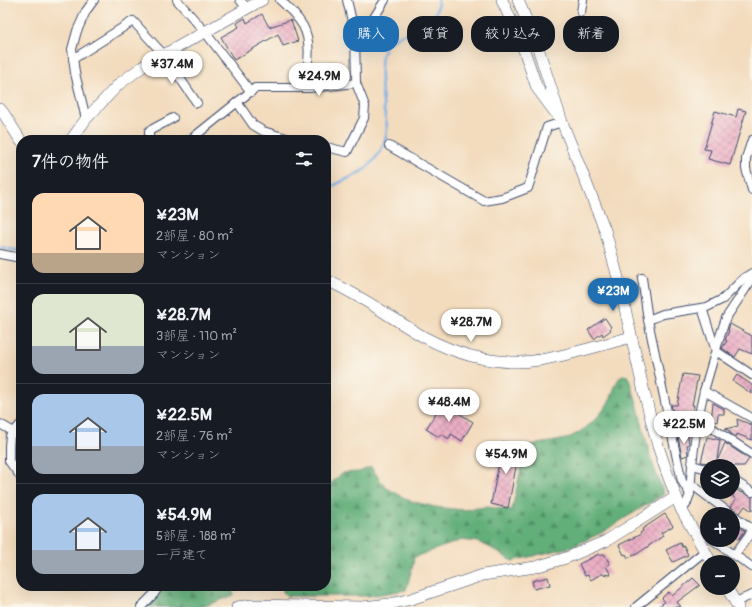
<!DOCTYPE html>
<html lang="ja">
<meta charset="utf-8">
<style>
body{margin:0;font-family:Pangolin,"Klee One",sans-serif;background:#20242c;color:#f1f3f6;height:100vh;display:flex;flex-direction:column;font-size:15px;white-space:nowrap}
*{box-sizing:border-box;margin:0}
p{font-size:13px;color:#9ea1a6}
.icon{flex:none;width:22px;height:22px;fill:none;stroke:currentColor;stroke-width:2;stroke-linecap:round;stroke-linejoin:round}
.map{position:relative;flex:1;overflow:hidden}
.sheet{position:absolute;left:16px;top:135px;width:315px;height:456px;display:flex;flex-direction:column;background:#171b24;border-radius:16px;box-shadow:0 4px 16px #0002}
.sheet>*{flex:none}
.guide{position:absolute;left:343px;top:16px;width:349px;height:36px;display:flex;gap:8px}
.controls{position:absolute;left:700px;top:459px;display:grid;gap:8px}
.controls a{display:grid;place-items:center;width:40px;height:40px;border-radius:50%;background:#171b24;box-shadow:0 4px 16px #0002;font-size:20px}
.price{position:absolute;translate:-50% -34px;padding:0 9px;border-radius:14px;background:#fff;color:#222;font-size:13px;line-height:26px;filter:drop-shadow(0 1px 2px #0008)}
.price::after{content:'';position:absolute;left:50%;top:24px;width:12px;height:9px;margin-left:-6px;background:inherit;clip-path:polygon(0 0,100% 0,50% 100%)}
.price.on{background:#1f6fb2;color:#fff}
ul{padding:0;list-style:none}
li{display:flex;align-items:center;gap:12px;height:100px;padding:0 16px}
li+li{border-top:1px solid #363941}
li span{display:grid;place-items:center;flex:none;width:112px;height:80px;border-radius:12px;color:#555}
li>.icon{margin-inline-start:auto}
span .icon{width:48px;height:48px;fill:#fffc;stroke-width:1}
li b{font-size:17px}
h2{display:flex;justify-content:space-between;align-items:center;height:48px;padding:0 16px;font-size:17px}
.chip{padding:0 14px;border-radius:16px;background:#171b24;box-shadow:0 4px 16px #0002;font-size:14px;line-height:36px}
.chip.on{background:#1f6fb2;color:#fff}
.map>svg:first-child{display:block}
.forest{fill:url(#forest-firs);stroke:#3e6f6c}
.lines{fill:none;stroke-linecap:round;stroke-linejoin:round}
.stream{stroke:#77b0e8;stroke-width:2.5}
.building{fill:url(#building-cross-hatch)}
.street-casing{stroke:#3b496c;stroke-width:10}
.secondary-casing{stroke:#3b496c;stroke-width:12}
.street{stroke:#fff;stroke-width:8}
.secondary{stroke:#fff;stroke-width:11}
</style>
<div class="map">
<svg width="752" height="607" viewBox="0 0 752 607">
<defs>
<pattern id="forest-firs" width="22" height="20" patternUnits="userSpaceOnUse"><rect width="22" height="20" fill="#62af79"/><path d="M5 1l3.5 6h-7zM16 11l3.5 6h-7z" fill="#508f66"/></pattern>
<pattern id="building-cross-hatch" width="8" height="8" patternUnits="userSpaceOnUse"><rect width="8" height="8" fill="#ecafc5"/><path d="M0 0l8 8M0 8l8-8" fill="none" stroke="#be8fa3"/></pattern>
</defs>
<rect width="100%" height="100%" fill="#fbf7ec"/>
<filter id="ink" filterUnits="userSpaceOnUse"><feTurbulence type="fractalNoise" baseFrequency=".025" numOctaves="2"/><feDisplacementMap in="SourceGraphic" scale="8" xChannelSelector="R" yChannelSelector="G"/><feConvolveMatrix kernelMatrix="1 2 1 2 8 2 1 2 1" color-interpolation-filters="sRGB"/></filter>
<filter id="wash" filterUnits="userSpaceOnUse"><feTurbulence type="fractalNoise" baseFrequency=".012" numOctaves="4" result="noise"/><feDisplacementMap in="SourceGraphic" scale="16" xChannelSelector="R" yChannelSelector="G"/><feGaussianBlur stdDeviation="0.9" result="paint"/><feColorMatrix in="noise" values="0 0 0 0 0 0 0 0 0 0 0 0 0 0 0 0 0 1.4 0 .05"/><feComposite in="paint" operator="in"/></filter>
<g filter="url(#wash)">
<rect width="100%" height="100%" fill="#f3dcbe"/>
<g class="forest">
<path d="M622,375L628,376L637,403L650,456L664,494L601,533L571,547L512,561L491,548L478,542L462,540L414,557L413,565L406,590L369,596H287L283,592V586H326V487L343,473L359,472L371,467L385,487L410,501L435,507L463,510L487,507L512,510L526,445H531C542,443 554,442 565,439C583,433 599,418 609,402C614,393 614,383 622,375Z"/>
<polygon points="164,586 230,586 234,595 202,607 148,607 159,596"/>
</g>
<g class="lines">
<g class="stream">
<path d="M326,190C339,181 354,178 366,168C377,159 387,143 387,128C387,123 385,116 384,110C382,96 380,82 381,68C381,61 381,56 384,50C396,24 438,38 438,0"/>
<polyline points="0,247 21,251"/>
</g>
</g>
<g id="blocks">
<g class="building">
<polygon points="262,14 269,27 291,20 298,41 283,46 278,34 234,60 221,37 239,27 237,23 245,18 247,23"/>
<polygon points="738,109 746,111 730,165 708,159 711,150 704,149 715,111 736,117"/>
<polygon points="605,318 611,327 610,328 611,330 603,336 602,333 594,339 588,330"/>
<polygon points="730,324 752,336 752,354 740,349 735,357 722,348 727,341 725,340 729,331 728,330"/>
<polygon points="683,374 698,376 692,405 694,405 692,415 689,415 689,421 675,422 671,405 677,405"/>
<polygon points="737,375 752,385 752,394 733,381"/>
<polygon points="442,403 473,422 462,441 451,434 449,439 441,434 439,437 426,429"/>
<polygon points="713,403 724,409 724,414 718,414 717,422 711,421"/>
<polygon points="737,419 752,425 752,440 737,434 736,437 730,433 730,431 725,429 738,426"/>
<polygon points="688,436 689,444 687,445 688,455 682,457 678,437"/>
<polygon points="707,437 720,440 717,459 718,459 725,443 749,459 744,466 711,466 711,463 701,462"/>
<polygon points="503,442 520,446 508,508 491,504"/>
<polygon points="733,487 741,493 742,492 752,497 752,511 745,506 740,513 731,507 736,499 733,497"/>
<polygon points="665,514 673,526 661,533 663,536 637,554 628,558 626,554 624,555 619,545 641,534 640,533 643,531 642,529"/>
<polygon points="733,522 745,531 739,539 733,534"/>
<polygon points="680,543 682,547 684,546 688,555 673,562 666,550"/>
<polygon points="599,554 600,556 604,554 610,564 606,566 611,575 601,574 591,580 588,575 585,576 579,564"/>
<polygon points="548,577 550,585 534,589 532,581"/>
<polygon points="693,578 700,585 677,602 681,607 657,607 665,602 662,598 666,594 669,592 672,596"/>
</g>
</g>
</g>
<g filter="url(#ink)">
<use href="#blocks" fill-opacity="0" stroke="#3b496c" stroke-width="1"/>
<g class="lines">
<g class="street-casing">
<g id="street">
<polyline points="177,0 205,32 251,92"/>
<polyline points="240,0 247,8"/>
<path d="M280,0C289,8 297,16 303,26C313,44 307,69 305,88"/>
<polyline points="581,12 583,0"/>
<polyline points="354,29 370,24 385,0"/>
<polyline points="73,59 133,21 164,55 197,103"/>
<polyline points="237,102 253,125 263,131 293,140"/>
<polyline points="86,119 75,73 72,49 77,31 86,11 94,0"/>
<polyline points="149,140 149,131 173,118"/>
<polyline points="190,140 255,88 309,88 356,83 355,34 347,0"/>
<polyline points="752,140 746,158 746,169 752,190"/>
<polyline points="389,146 484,201 502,198 528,188 547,127 562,122"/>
<polyline points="326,147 347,152 364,118 365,106 356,83"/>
<polyline points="0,254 21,258"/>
<polyline points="642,278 648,320 677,459 682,481 690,494"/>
<polyline points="702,308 716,351 752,375"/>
<polyline points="648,320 663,314 707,307 723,299 744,278 752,273"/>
<polyline points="704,391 752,418"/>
<polyline points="697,423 709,426 752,454"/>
<polyline points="0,424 14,432"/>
<polyline points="21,424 10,436 9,446 9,461 21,477"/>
<polyline points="692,465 707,469"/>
<polyline points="733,480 752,492"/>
<polyline points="691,484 731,514"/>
<polyline points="681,509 686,505 690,494 692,465 697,423 704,391 720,336 726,318 752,279"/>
<polyline points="733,515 752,529"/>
<polyline points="713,540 752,567"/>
<polyline points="735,554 752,531"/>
<polyline points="735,602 752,595"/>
<polyline points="141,607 154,594 159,586"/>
<polyline points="636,607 705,551"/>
</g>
</g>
<g class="secondary-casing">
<g id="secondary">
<polyline points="502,0 524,50 537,88 557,115"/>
<polyline points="518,0 538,48 562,122 605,230 618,278 644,392 658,446 667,473 681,509 711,562"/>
<polyline points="0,109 4,114 21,141"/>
<polyline points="71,140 86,119 119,84 142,67 262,0"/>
<path d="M326,280C361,295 391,318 424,337C452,352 485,362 517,362C535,362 552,358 568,354C589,349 610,343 631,337"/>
<polyline points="727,588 738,607"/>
<polyline points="237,607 252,605 362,607 390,604 411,599 483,575 535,567 566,558 606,541 676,497"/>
</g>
</g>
<use href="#street" class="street"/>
<use href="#secondary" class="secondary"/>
</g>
</g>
</svg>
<div class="controls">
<a><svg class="icon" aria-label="layers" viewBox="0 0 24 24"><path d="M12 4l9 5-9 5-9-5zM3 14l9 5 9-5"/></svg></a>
<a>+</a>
<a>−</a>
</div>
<b class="price" style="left:172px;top:85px">¥37.4M</b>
<b class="price" style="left:319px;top:97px">¥24.9M</b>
<b class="price on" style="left:613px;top:312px">¥23M</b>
<b class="price" style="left:471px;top:343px">¥28.7M</b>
<b class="price" style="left:449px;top:423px">¥48.4M</b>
<b class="price" style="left:684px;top:445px">¥22.5M</b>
<b class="price" style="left:506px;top:475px">¥54.9M</b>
<div class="guide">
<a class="chip on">購入</a>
<a class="chip">賃貸</a>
<a class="chip">絞り込み</a>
<a class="chip">新着</a>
</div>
<section class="sheet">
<h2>7件の物件<svg class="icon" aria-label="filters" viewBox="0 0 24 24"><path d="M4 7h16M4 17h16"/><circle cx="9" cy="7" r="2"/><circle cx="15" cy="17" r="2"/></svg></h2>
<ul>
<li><span style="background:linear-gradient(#ffd9b3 75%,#b9a48a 0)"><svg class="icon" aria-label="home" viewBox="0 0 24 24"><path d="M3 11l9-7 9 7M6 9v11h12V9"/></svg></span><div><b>¥23M</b><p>2部屋 · 80 m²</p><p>マンション</p></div></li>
<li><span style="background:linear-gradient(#dfe7d0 65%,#9aa5b1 0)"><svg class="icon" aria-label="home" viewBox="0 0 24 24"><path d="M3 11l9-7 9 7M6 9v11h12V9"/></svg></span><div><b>¥28.7M</b><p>3部屋 · 110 m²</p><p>マンション</p></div></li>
<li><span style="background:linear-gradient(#a9c7e8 65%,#9aa5b1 0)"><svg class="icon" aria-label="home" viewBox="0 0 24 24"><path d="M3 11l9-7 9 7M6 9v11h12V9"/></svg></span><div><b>¥22.5M</b><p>2部屋 · 76 m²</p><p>マンション</p></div></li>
<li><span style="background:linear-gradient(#a9c7e8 70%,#9aa5b1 0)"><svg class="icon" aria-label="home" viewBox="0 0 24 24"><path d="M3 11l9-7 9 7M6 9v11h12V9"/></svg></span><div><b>¥54.9M</b><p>5部屋 · 188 m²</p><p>一戸建て</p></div></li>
</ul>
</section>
</div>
